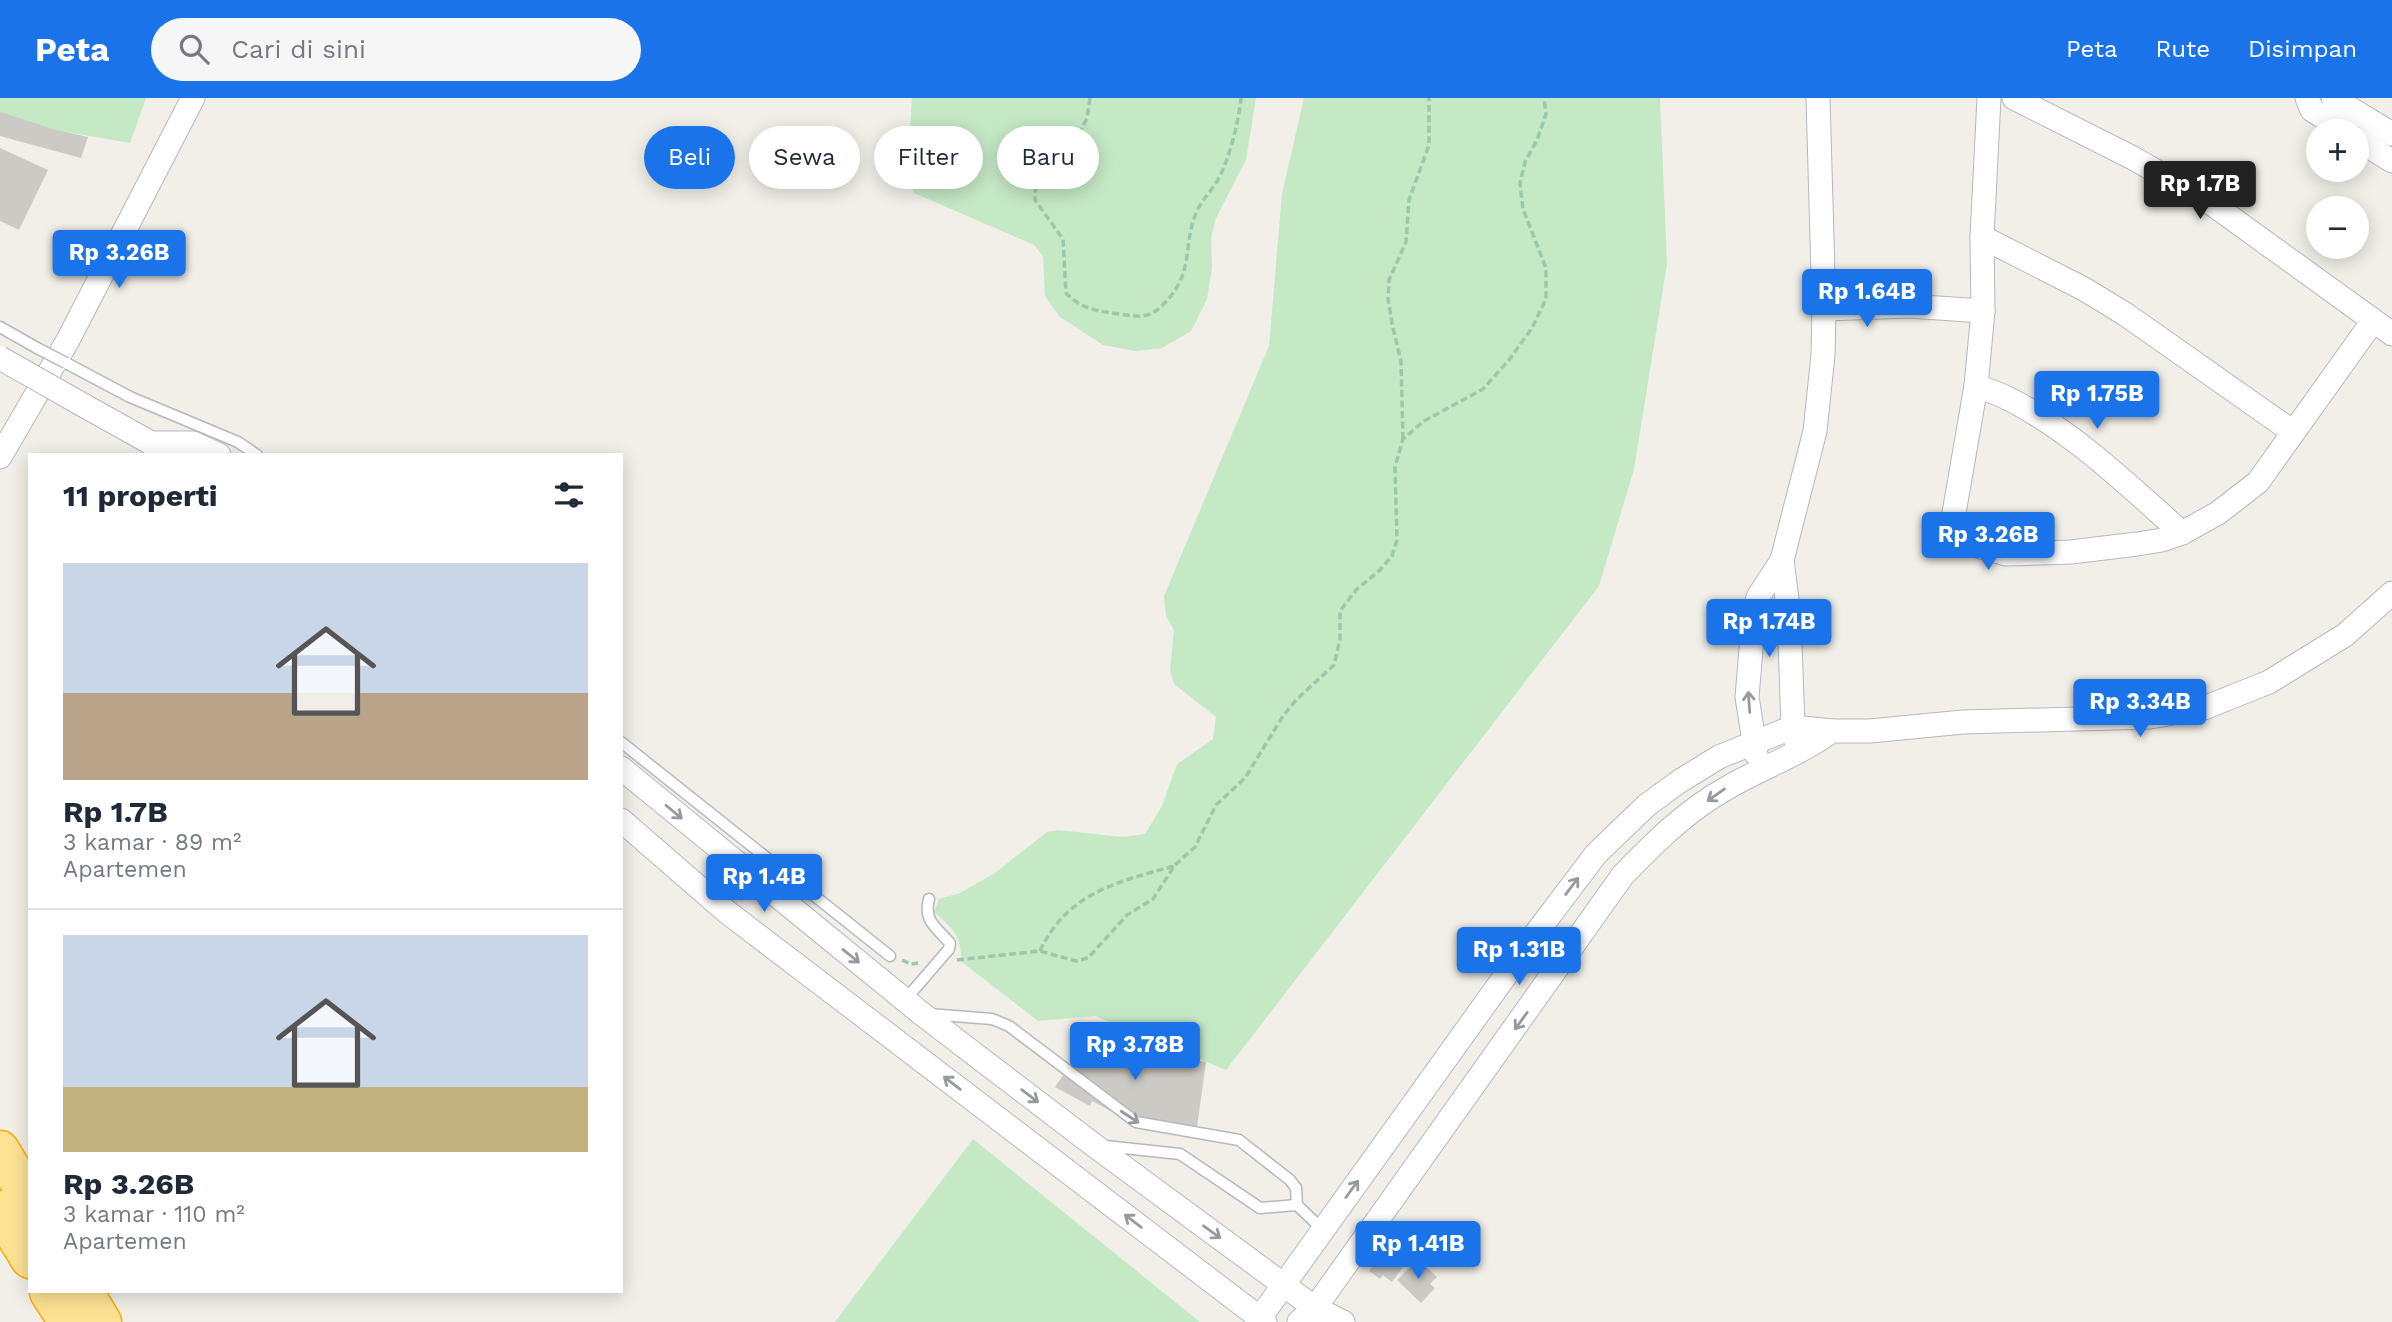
<!DOCTYPE html>
<html lang="id">
<meta charset="utf-8">
<style>
body{margin:0;font-family:"Work Sans",sans-serif;background:#f6f6f7;color:#1f2937;height:100vh;display:flex;flex-direction:column;font-size:26px;white-space:nowrap}
*{box-sizing:border-box;margin:0}
p{font-size:23px;color:#747a83}
.icon{flex:none;width:38px;height:38px;fill:none;stroke:currentColor;stroke-width:2;stroke-linecap:round;stroke-linejoin:round}
.map{position:relative;flex:1;overflow:hidden}
.side{position:absolute;left:28px;top:355px;width:595px;height:840px;display:flex;flex-direction:column;background:#fff;border-radius:0px;box-shadow:0 4px 18px #0003}
.side>*{flex:none}
.hud{position:absolute;left:644px;top:28px;width:665px;height:63px;display:flex;gap:14px}
.buttons{position:absolute;left:2306px;top:21px;display:grid;gap:14px}
.buttons a{display:grid;place-items:center;width:63px;height:63px;border-radius:50%;background:#fff;box-shadow:0 4px 18px #0003;font-size:35px}
.price{position:absolute;translate:-50% -60px;padding:0 16px;border-radius:7px;background:#1a73e8;color:#fff;font-size:23px;line-height:46px;filter:drop-shadow(0 2px 4px #0008)}
.price::after{content:'';position:absolute;left:50%;top:42px;width:21px;height:16px;margin-left:-10px;background:inherit;clip-path:polygon(0 0,100% 0,50% 100%)}
.price.selected{background:#222;color:#fff}
ul{padding:0;list-style:none}
li{display:grid;align-content:center;gap:14px;height:371px;padding:0 35px}
li+li{border-top:2px solid #e0e1e3}
li span{display:grid;place-items:center;height:217px;border-radius:0px;color:#555}
li>.icon{margin-inline-start:auto}
span .icon{width:126px;height:126px;fill:#fffc;stroke-width:1}
li b{font-size:30px}
h2{display:flex;justify-content:space-between;align-items:center;height:84px;padding:0 35px;font-size:30px}
.pill{padding:0 24px;border-radius:32px;background:#fff;box-shadow:0 4px 18px #0003;font-size:24px;line-height:63px}
.pill.selected{background:#1a73e8;color:#fff}
header{display:flex;align-items:center;gap:42px;box-sizing:border-box;height:98px;padding:0 35px;background:#1a73e8;color:#fff}
header strong{font-size:33px}
nav{display:flex;gap:38px;margin-inline-start:auto;font-size:24px}
.search{width:490px;height:63px;background:#f6f6f7;display:flex;align-items:center;gap:18px;box-sizing:border-box;padding:0 24px;border-radius:38px;color:#747a83;font-size:26px}
.map>svg:first-child{display:block}
.green{fill:#c5e8c5}
.building{fill:#cccac5}
.lines{fill:none;stroke-linecap:round;stroke-linejoin:round}
.lane-casing{stroke:#b5b8bc;stroke-width:13}
.street-casing{stroke:#b5b8bc;stroke-width:25}
.highway-casing{stroke:#f9ab00;stroke-width:41}
.path{stroke:#9cc7a9;stroke-width:3.5;stroke-dasharray:7 3.5;stroke-linecap:butt}
.lane{stroke:#fff;stroke-width:10}
.street{stroke:#fff;stroke-width:23}
.highway{stroke:#fde293;stroke-width:38}
.lane-bridge-casing{stroke:#b5b8bc;stroke-width:13;stroke-linecap:butt}
.street-bridge-casing{stroke:#b5b8bc;stroke-width:25;stroke-linecap:butt}
.lane-bridge{stroke:#fff;stroke-width:10}
.street-bridge{stroke:#fff;stroke-width:23}
.oneway{stroke:#979a9d}
</style>
<header>
<strong>Peta</strong>
<div class="search"><svg class="icon" aria-label="search" viewBox="0 0 24 24"><circle cx="10" cy="10" r="6"/><path d="M15 15l6 6"/></svg>Cari di sini</div>
<nav><a>Peta</a><a>Rute</a><a>Disimpan</a></nav>
</header>
<div class="map">
<svg width="2392" height="1224" viewBox="0 0 2392 1224">
<rect width="100%" height="100%" fill="#f1efe8"/>
<g class="green">
<polygon points="0,0 146,0 130,45 32,28 0,15"/>
<polygon points="912,0 1256,0 1246,62 1216,120 1211,140 1212,169 1207,201 1191,233 1162,250 1136,253 1103,247 1060,219 1045,198 1043,158 1034,147 914,95 907,72"/>
<path d="M1304,0H1660L1667,166L1634,371L1599,488L1226,972L1095,918L1038,923L962,864C959,834 955,833 934,814L939,801L960,795L995,775L1047,734L1058,732L1122,739L1145,736L1162,708L1177,666L1213,641L1216,619L1174,586L1170,572L1174,532L1166,518L1164,498L1269,248L1282,96Z"/>
<polygon points="973,1041 1200,1224 835,1224"/>
</g>
<g class="building">
<polygon points="0,14 53,31 88,39 81,60 0,38"/>
<polygon points="0,50 48,72 19,132 0,123"/>
<polygon points="1096,929 1136,954 1206,964 1197,1029 1124,1020 1092,1003 1090,1008 1055,989"/>
<polygon points="1390,1145 1401,1153 1406,1146 1415,1153 1392,1184 1383,1177 1380,1181 1369,1173"/>
<polygon points="1418,1161 1437,1179 1430,1186 1435,1190 1421,1205 1397,1182"/>
</g>
<g class="lines">
<g class="lane-casing">
<g id="lane">
<polyline points="0,229 37,250"/>
<polyline points="66,265 130,299 238,344 257,357"/>
<polyline points="621,644 890,858"/>
<path d="M905,902L949,851L950,845C937,830 923,823 929,801"/>
<polyline points="929,916 992,921 1009,928 1136,1024 1239,1042 1290,1082 1296,1090 1297,1107 1323,1132"/>
<polyline points="1105,1048 1180,1056 1260,1110 1297,1107"/>
</g>
</g>
<g class="street-casing">
<g id="street">
<polyline points="1989,0 1982,139 1983,213 1976,288 1954,415 1961,436 1977,448 2006,456 2071,454 2137,446 2162,442 2182,435 2218,415 2258,384 2373,223"/>
<polyline points="2014,0 2133,60 2208,103 2392,236"/>
<polyline points="2307,0 2312,12 2346,33"/>
<polyline points="2333,0 2392,36"/>
<polyline points="2357,41 2392,63"/>
<polyline points="1982,139 2084,191 2125,216 2293,334"/>
<polyline points="1824,211 1909,208 1983,213"/>
<path d="M1976,288C1988,292 2000,296 2011,302C2075,335 2129,388 2182,435"/>
<polyline points="83,307 151,345 163,357"/>
<polyline points="151,345 193,345 219,357"/>
<polyline points="0,359 68,242 193,0"/>
<polyline points="1782,462 1789,517 1793,629 1796,643"/>
<polyline points="1756,656 1747,599 1754,516 1758,499 1782,462 1815,333 1823,257 1824,211 1818,0"/>
<polyline points="621,670 922,916 1095,1048 1315,1210 1343,1224"/>
<polyline points="621,722 727,814 1265,1224"/>
<polyline points="1257,1224 1531,842 1596,756 1647,707 1680,683 1719,659 1793,629 1832,633 1870,633 1963,624 2150,619 2204,610 2269,584 2345,537 2392,495"/>
<path d="M1299,1224L1315,1210L1623,777C1655,744 1686,713 1727,690C1761,670 1799,657 1832,633"/>
</g>
</g>
<g class="highway-casing">
<g id="highway">
<polyline points="0,1052 30,1102"/>
<polyline points="0,1112 30,1161"/>
<polyline points="49,1194 68,1224"/>
<polyline points="84,1194 102,1224"/>
</g>
</g>
<g class="path">
<path d="M1090,0L1087,20L1081,32L1036,89L1035,95V102L1063,141L1066,195C1081,211 1097,213 1119,216C1145,220 1152,220 1170,199C1194,170 1183,143 1197,113C1203,100 1214,90 1220,78C1230,58 1239,22 1241,0"/>
<polyline points="1403,341 1401,264 1392,225 1388,201 1389,182 1406,144 1409,102 1429,47 1429,0"/>
<path d="M1040,853C1067,795 1117,784 1174,768"/>
<polyline points="902,862 911,866 918,865"/>
<polyline points="957,862 1040,853 1076,863 1088,860 1127,817 1153,801 1175,767 1195,749 1216,707 1245,680 1283,618 1296,602 1334,567 1340,541 1340,513 1356,492 1379,473 1392,458 1397,442 1395,369 1403,341 1424,323 1483,291 1509,262 1532,230 1546,201 1546,170 1523,111 1520,86 1525,64 1537,42 1546,16 1544,0"/>
</g>
<use href="#lane" class="lane"/>
<use href="#street" class="street"/>
<use href="#highway" class="highway"/>
<g class="lane-bridge-casing">
<polyline id="lane-bridge" points="37,250 66,265"/>
</g>
<g class="street-bridge-casing">
<polyline id="street-bridge" points="0,260 83,307"/>
</g>
<use href="#lane-bridge" class="lane-bridge"/>
<use href="#street-bridge" class="street-bridge"/>
</g>
<defs><path id="oneway-shaft" d="M-6 0H5M1.5-3L5.5 0L1.5 3" fill="none" stroke-width="1.6" stroke-linecap="round" stroke-linejoin="round" transform="scale(1.75)"/></defs>
<g class="oneway">
<use href="#oneway-shaft" transform="translate(1749 604) rotate(-94)"/>
<use href="#oneway-shaft" transform="translate(1716 697) rotate(145)"/>
<use href="#oneway-shaft" transform="translate(674 714) rotate(40)"/>
<use href="#oneway-shaft" transform="translate(1572 788) rotate(-53)"/>
<use href="#oneway-shaft" transform="translate(851 858) rotate(39)"/>
<use href="#oneway-shaft" transform="translate(1521 923) rotate(126)"/>
<use href="#oneway-shaft" transform="translate(952 985) rotate(-142)"/>
<use href="#oneway-shaft" transform="translate(1030 998) rotate(37)"/>
<use href="#oneway-shaft" transform="translate(1130 1019) rotate(33)"/>
<use href="#oneway-shaft" transform="translate(1352 1091) rotate(-54)"/>
<use href="#oneway-shaft" transform="translate(1133 1123) rotate(-143)"/>
<use href="#oneway-shaft" transform="translate(1212 1134) rotate(36)"/>
</g>
</svg>
<div class="buttons">
<a>+</a>
<a>−</a>
</div>
<b class="price selected" style="left:2200px;top:123px">Rp 1.7B</b>
<b class="price" style="left:119px;top:192px">Rp 3.26B</b>
<b class="price" style="left:1867px;top:231px">Rp 1.64B</b>
<b class="price" style="left:2097px;top:333px">Rp 1.75B</b>
<b class="price" style="left:1988px;top:474px">Rp 3.26B</b>
<b class="price" style="left:1769px;top:561px">Rp 1.74B</b>
<b class="price" style="left:2140px;top:641px">Rp 3.34B</b>
<b class="price" style="left:764px;top:816px">Rp 1.4B</b>
<b class="price" style="left:1519px;top:889px">Rp 1.31B</b>
<b class="price" style="left:1135px;top:984px">Rp 3.78B</b>
<b class="price" style="left:1418px;top:1183px">Rp 1.41B</b>
<div class="hud">
<a class="pill selected">Beli</a>
<a class="pill">Sewa</a>
<a class="pill">Filter</a>
<a class="pill">Baru</a>
</div>
<section class="side">
<h2>11 properti<svg class="icon" aria-label="filters" viewBox="0 0 24 24"><path d="M4 7h16M4 17h16"/><circle cx="9" cy="7" r="2"/><circle cx="15" cy="17" r="2"/></svg></h2>
<ul>
<li><span style="background:linear-gradient(#c9d6e8 60%,#b9a48a 0)"><svg class="icon" aria-label="home" viewBox="0 0 24 24"><path d="M3 11l9-7 9 7M6 9v11h12V9"/></svg></span><div><b>Rp 1.7B</b><p>3 kamar · 89 m²</p><p>Apartemen</p></div></li>
<li><span style="background:linear-gradient(#c9d6e8 70%,#c2b280 0)"><svg class="icon" aria-label="home" viewBox="0 0 24 24"><path d="M3 11l9-7 9 7M6 9v11h12V9"/></svg></span><div><b>Rp 3.26B</b><p>3 kamar · 110 m²</p><p>Apartemen</p></div></li>
</ul>
</section>
</div>
